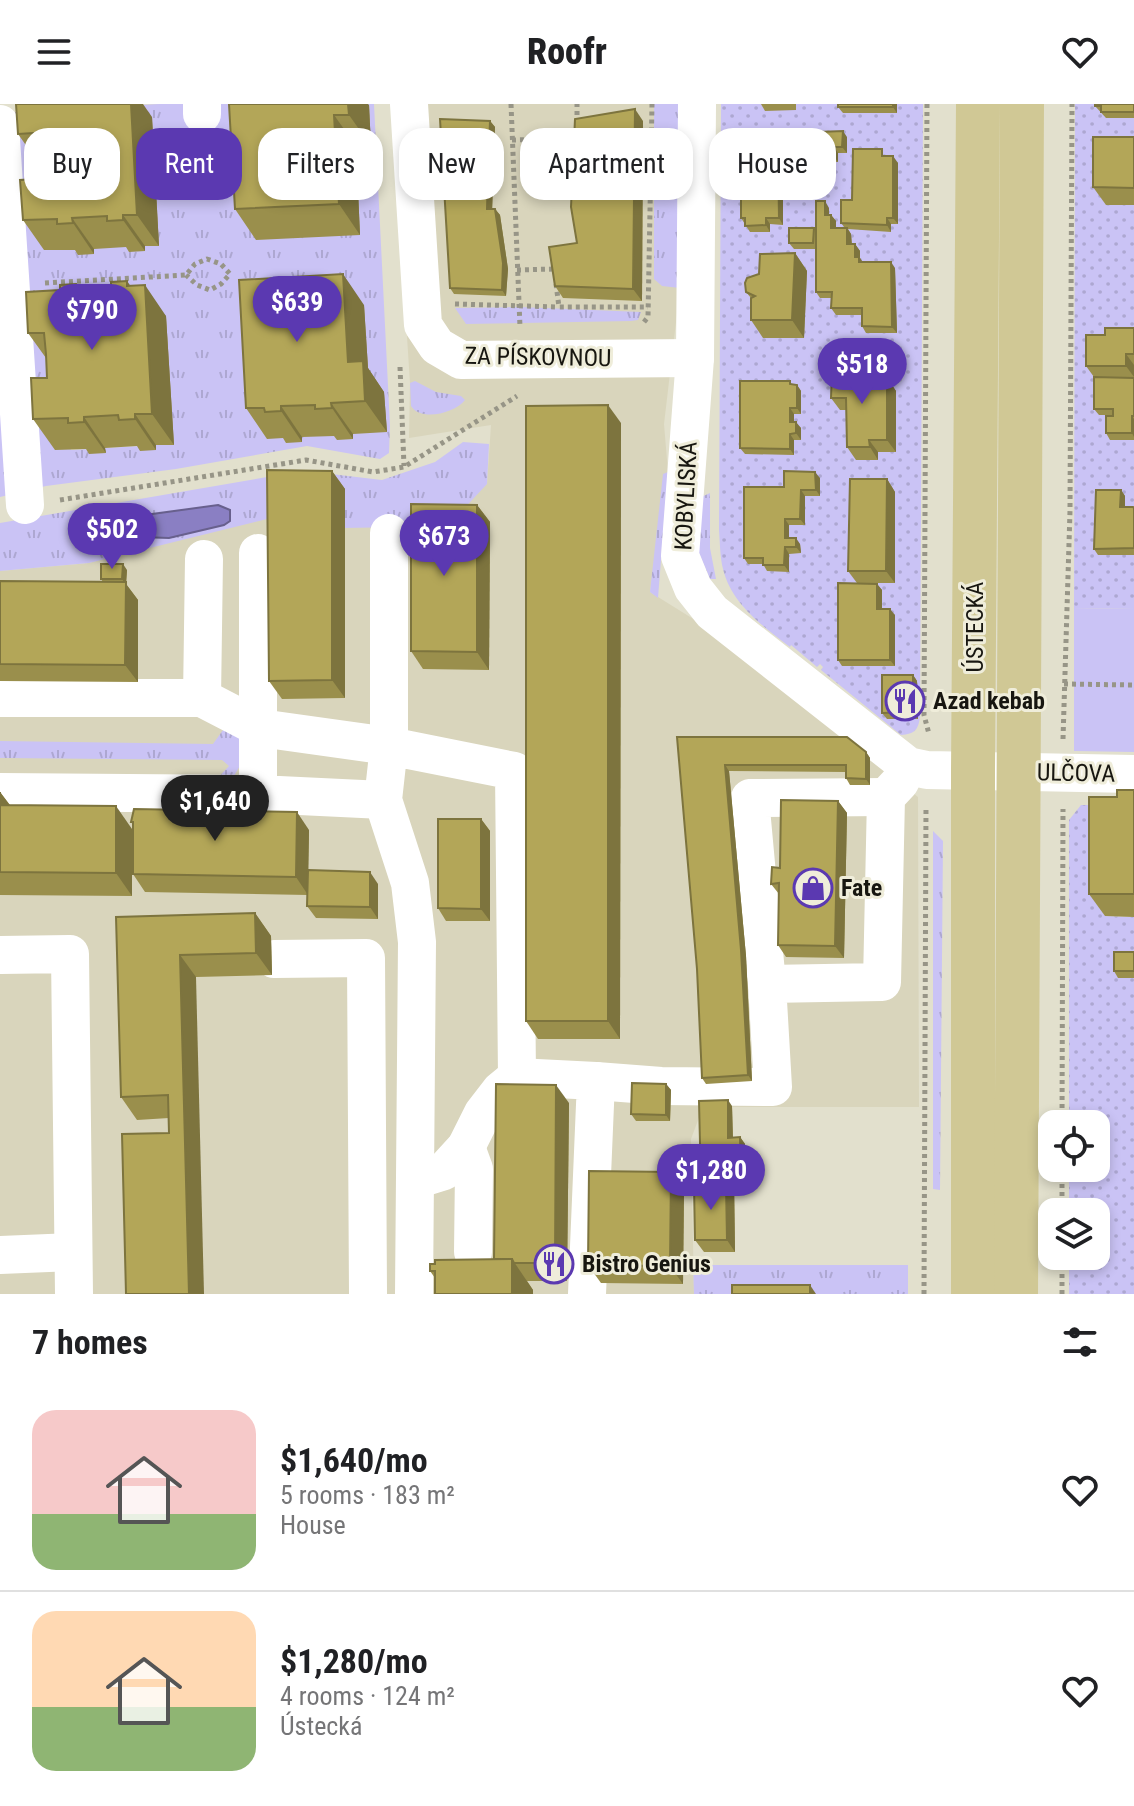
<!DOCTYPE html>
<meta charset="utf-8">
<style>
body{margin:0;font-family:"Roboto Condensed",sans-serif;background:#f6f6f6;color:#202124;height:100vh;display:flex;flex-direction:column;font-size:30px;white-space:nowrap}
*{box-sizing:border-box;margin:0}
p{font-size:26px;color:#757577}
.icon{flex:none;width:44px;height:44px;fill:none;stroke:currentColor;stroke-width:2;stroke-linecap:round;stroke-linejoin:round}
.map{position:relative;height:1190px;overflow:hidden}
.sheet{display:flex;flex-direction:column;background:#fff;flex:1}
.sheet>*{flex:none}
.hud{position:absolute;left:24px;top:24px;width:1086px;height:72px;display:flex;gap:16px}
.controls{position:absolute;left:1038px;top:1006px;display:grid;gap:16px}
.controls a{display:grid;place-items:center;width:72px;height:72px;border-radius:16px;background:#fff;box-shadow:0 4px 12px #0003;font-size:40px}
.price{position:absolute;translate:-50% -68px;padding:0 18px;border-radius:28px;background:#5b39b1;color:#fff;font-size:26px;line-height:52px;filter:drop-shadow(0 2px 4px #0008)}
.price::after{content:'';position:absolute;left:50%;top:48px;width:24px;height:18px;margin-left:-12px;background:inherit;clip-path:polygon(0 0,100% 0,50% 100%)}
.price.active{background:#222;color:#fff}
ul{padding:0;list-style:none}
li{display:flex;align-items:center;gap:24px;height:200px;padding:0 32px}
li+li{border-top:2px solid #e0e0e0}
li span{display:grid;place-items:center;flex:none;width:224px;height:160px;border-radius:24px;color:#555}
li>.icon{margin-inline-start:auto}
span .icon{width:96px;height:96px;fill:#fffc;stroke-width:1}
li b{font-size:34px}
h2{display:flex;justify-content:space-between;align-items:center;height:96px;padding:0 32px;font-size:34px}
.chip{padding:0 28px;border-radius:24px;background:#fff;box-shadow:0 4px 12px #0003;font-size:28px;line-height:72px}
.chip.active{background:#5b39b1;color:#fff}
header{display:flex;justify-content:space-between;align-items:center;height:104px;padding:0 32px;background:#fff;font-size:36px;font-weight:800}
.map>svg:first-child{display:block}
.built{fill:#d9d5bc}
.grass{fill:url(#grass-tufts);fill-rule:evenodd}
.park{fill:#cac3f5}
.garden{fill:url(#garden-dots)}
.water{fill:#8a7fc3;stroke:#68608d;stroke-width:2}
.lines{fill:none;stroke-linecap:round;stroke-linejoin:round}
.path{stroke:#979587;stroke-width:5;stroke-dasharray:4 4;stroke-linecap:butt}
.minor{stroke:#fff;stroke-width:38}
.major{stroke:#d0c895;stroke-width:44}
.wall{fill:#9a8f4c}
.shaded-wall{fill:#7d743e}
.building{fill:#b3a658;stroke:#7d743e;stroke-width:2}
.labels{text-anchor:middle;stroke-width:6;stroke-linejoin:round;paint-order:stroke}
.street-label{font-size:24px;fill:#171610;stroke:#efedda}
.poi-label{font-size:24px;font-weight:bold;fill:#171610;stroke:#efedda;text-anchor:start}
</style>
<header><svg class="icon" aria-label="menu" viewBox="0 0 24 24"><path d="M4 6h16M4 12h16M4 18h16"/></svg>Roofr<svg class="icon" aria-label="heart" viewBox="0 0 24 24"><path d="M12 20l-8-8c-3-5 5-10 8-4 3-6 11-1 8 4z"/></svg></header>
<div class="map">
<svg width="1134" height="1190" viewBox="0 0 1134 1190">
<defs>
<pattern id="grass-tufts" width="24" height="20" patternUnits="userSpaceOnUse" patternTransform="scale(2)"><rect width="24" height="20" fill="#cac3f5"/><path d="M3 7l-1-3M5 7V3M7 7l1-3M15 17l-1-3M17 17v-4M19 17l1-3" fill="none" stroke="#ada7d1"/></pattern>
<pattern id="garden-dots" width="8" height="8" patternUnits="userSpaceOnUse" patternTransform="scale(2)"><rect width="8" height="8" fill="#cac3f5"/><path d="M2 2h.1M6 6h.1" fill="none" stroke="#ada7d1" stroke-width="1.8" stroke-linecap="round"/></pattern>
</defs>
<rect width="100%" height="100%" fill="#e2e0cd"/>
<polygon class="built" points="392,0 679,0 680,184 664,320 668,368 650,488 711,526 918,693 919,1003 703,1003 691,1035 694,1190 0,1190 0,467 89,459 345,385 345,410 425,410 487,380 491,321 409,334 410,279"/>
<g class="grass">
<path d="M159,0H318L356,42L370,41L334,0H374L390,322L389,349L380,355L307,342L176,365L46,382L0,393V9ZM68,304L156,346L140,342L71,346Z"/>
<polygon points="654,0 679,0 680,184 662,182 654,175"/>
<polygon points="520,203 641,208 638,216 631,217 466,220 455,204"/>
<path d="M415,277L436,288L461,292L465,296C455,309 421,318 411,302L410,279Z"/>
<polygon points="463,338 489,340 487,380 459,410 425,410 404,423 343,424 345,385 279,412 89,459 0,467 0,419 273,372 331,370 382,376 435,358"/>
<polygon points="668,368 658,494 650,488 663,370"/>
<polygon points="710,389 710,444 716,475 710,475 698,447 697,395"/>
<polygon points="228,619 241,636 241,660 234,672 213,679 229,662 222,656 0,654 0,637 213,640"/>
<polygon points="933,727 943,737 940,1086 933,1085"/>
<polygon points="693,1161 908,1161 908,1190 694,1190"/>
</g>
<polygon class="park" points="1074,504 1134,505 1134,648 1074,647"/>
<g class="garden">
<path d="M721,0H923L920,613C918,626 915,630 901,631L821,566L823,563L820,560L817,563L791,541L790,543C763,522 732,501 723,465C720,453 720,439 719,426Z"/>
<polygon points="1075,0 1134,0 1134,505 1074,504"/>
<polygon points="1081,701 1134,701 1105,812 1134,813 1134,854 1119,874 1134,874 1134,1190 1069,1190 1069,1152 1096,1152 1096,1108 1069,1108 1069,1064 1096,1064 1096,1020 1069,1020 1069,716"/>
</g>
<polygon class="water" points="218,401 230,406 230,417 224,421 169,434 140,433 133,426 145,411"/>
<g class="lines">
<g class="path">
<polyline points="511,0 520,223"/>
<polyline points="927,0 924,611 929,630"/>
<polyline points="577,19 577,0"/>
<polyline points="512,36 577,34"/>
<polyline points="517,166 554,165"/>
<polyline points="45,179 186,171 195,160 207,155 221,160 230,170 221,180 210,186 197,181 186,171"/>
<polyline points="556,180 559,203 648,203"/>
<polyline points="455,200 559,203"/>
<polyline points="644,218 648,213 652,0"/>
<polyline points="400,263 404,362"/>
<polyline points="60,396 306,356 373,368 404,363 517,292"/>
<polyline points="1064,580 1134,581"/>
<polyline points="1063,635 1070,407 1072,0"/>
<polyline points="1062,1020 1063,705"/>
<polyline points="1062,1108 1062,1064"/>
<polyline points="924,1190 926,702"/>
<polyline points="1062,1190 1062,1152"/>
</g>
<g class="minor">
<polyline points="202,0 202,10"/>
<polyline points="409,0 423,221 437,242 461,256 695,254"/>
<polyline points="697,0 695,254 680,452 693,484 712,508 908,662 927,666 1134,670"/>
<polyline points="0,20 25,401"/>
<polyline points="258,449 258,690 383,696"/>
<polyline points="204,455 202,594 260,624 389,642 389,429"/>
<polyline points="0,594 202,594"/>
<polyline points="0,688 258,690"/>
<polyline points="0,851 70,850 74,1190"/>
<polyline points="274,855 366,854 368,1190"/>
<polyline points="767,880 750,694 886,693"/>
<polyline points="596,977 661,982 773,983 767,880 882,878 886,693 900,678 908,662"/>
<polyline points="466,1043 474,1065 473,1148"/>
<polyline points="415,1076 444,1067 466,1043 483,1009 500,987 517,973 596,977 587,1190"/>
<polyline points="0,1151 73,1148"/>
<polyline points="414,1190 417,838 410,779 383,696 389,642 514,667 517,973"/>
</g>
<g class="major">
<polyline points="973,1190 973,667 978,0"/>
<polyline points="1016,1190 1022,0"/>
</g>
</g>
<g class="wall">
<polygon points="229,0 369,1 371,42 356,42 360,131 256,136 235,105"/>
<polygon points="761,0 796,0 796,6 765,7"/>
<polygon points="838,0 897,0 897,9 843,9 838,3"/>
<polygon points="1134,0 1134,14 1106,14 1095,2"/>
<polygon points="152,13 159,142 145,142 145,147 129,148 126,143 94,145 94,150 78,151 75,146 44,146 23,116 36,75 35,54 18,30"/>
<polygon points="490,17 495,23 492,105 495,105 500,111 508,165 506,192 454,190 450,184"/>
<polygon points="643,17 642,197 563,194 555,182"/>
<polygon points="847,33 847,49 838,49 838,58 821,57 817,51"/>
<polygon points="1134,33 1134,101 1106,101 1093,83"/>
<polygon points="778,45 783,51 783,121 770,120 770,128 750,128 741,114 750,52"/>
<polygon points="886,51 898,59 898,120 891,120 891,128 848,125 851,130 852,140 855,140 860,147 860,154 862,158 895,164 897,229 866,229 862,222 862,211 836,211 831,204 831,194 820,194 816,188 816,145 794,145 789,139 814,124 816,126 829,104 829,111 831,111 836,117 836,124 845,124 841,119 852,96"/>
<polygon points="795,149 807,167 804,234 763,234 751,216 751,194 746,188 759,170"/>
<polygon points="130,182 166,212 174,341 156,341 156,346 140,347 137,342 105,344 106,349 89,350 86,345 55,346 33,315 47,274 46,254 28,229 80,184"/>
<polygon points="364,201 368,264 384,288 387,328 353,330 353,335 337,336 334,332 302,333 302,338 286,339 283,334 267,335 246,304"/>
<polygon points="1134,224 1134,336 1110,336 1106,329 1113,311 1099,311 1094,305 1094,273 1086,262 1105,231"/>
<polygon points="874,274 887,274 896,287 896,348 878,348 878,356 856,356 847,343 847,306 840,306 831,294"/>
<polygon points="790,277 792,281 797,281 801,287 801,310 794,310 794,318 801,324 801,336 794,336 794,351 745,350 740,344"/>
<polygon points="621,319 620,935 538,935 526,917"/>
<polygon points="332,367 345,385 345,594 282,595 269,577"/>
<polygon points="820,374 820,392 805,392 805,421 789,421 789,434 800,440 801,449 789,450 789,468 767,467 763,460 748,460 744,454 784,383"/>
<polygon points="887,375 895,388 895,479 857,479 848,467"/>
<polygon points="1121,386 1125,392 1125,403 1134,404 1134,451 1098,451 1094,445"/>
<polygon points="477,401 490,418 489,566 423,565 411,547"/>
<polygon points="127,466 126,480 138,496 138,578 0,577 0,477 103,478 101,475"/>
<polygon points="877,480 882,486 882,505 895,511 895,562 842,562 838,556"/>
<polygon points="913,571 917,577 918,615 887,615 882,609"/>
<polygon points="677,633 866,648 870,654 870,681 850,681 846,674 846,668 729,667 746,852 752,977 706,980 702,974 697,865"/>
<polygon points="1134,686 1134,813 1105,812 1089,790 1117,693"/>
<polygon points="0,688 10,701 132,725 132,792 0,791"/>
<polygon points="838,697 847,709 844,854 786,853 778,841 779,790 771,780 780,764"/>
<polygon points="481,715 490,727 490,817 446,817 438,804"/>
<polygon points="131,718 309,726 308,766 378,780 378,815 316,814 307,802 308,791 145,788 133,770 133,721"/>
<polygon points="255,809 271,832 272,871 196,873 169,1014 137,1016 121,993 116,813"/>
<polygon points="1134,848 1134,874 1118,874 1114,867"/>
<polygon points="666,980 671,986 670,1017 636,1017 631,1010"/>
<polygon points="569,999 567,1177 527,1177 533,1186 533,1190 435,1190 435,1174 430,1167 494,1155"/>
<polygon points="732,1002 733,1034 740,1033 745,1040 745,1074 734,1075 735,1148 704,1148 695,1136 701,1080"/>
<polygon points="684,1086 683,1180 601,1179 588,1161"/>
</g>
<g class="shaded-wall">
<polygon points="131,0 143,0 152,13 159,142 137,111"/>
<polygon points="348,0 368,0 369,1 371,42 349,11"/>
<polygon points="893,0 897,0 897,9 893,3"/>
<polygon points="635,5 643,17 642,197 633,185"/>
<polygon points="334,11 356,42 360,131 339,100"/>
<polygon points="490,17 495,23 492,111 487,105"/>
<polygon points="843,27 847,33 847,49 842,43"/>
<polygon points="834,43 838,49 838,58 833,51"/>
<polygon points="778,45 783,51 783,121 779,114"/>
<polygon points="893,52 898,59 898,120 893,114"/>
<polygon points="825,97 829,104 829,117 825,111"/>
<polygon points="495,105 500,111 508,165 506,192 502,186"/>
<polygon points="123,111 145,142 145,147 123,116"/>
<polygon points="831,111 836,117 836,131 831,124"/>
<polygon points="72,114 94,145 94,150 73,119"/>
<polygon points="766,114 770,120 770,128 766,121"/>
<polygon points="887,114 891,120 891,128 887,121"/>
<polygon points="847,124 851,130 852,147 847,140"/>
<polygon points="855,140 860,147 860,154 864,160 863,164 855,153"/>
<polygon points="795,149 807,167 804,234 792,216"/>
<polygon points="891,158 895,164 897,229 892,223"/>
<polygon points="343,170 364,201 368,264 384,288 387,328 365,297 348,258"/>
<polygon points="127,177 146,204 145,181 166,212 174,341 152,310"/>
<polygon points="1126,250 1134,261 1134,273 1126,262"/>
<polygon points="887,274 896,287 896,348 887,336"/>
<polygon points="797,281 801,287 801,310 797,304"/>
<polygon points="331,299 353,330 353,335 332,304"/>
<polygon points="608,301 621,319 620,935 608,917"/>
<polygon points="281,302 302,333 302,338 281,307"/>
<polygon points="790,304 794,310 794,324 790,318"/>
<polygon points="135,310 156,341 156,346 135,315"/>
<polygon points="1132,312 1134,315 1134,333 1132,329"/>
<polygon points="84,313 105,344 106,349 84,318"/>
<polygon points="796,318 801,324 801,336 796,329"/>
<polygon points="790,330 794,336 794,351 790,345"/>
<polygon points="869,336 878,348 878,356 870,343"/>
<polygon points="332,367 345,385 345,594 332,576"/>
<polygon points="815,368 820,374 820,392 816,386"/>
<polygon points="887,375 895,388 895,479 886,467"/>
<polygon points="801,386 805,392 805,421 800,415"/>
<polygon points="1121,386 1125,392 1125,409 1120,403"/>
<polygon points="477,401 490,418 489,566 477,548"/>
<polygon points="785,415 789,421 789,440 785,434"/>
<polygon points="796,434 800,440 801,449 796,443"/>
<polygon points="785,443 789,450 789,468 784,461"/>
<polygon points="123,460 127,466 126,480 138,496 138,578 125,561 126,481 122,475"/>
<polygon points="877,480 882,486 882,511 877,505"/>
<polygon points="890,505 895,511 895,562 890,556"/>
<polygon points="913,571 917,577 918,615 913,608"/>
<polygon points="866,648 870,654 870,681 866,675"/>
<polygon points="725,661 729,667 746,852 752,977 748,971"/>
<polygon points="0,688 17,711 0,701"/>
<polygon points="838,697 847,709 844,854 835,842"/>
<polygon points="116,702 132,725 132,792 116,769"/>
<polygon points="297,708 309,726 308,791 296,773"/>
<polygon points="481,715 490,727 490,817 481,805"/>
<polygon points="370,768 378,780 378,815 370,803"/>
<polygon points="255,809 271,832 272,871 256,849"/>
<polygon points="180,851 196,873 204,1190 189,1190"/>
<polygon points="666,980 671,986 670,1017 666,1011"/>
<polygon points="556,981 569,999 567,1177 555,1159"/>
<polygon points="728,996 732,1002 733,1040 728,1034"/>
<polygon points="740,1033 745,1040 745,1074 741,1068"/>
<polygon points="671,1068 684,1086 683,1180 670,1162"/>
<polygon points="730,1068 734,1075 735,1148 727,1136 726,1080"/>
<polygon points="512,1155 533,1186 533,1190 512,1190"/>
<polygon points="810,1181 816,1190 810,1190"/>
</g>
<g class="building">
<polygon points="16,0 131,0 137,111 123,111 123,116 107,117 107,112 72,114 73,119 57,120 57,115 23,116 20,76 36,75 33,29 18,30"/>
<polygon points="229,0 348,0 349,11 334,11 339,100 235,105"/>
<rect x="838" y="0" width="55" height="3"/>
<polygon points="1095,0 1134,0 1134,8 1101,8 1101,2 1095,2"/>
<polygon points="635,5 633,185 555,182 549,143 577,139 571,103 575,15"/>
<polygon points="440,15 490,17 487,105 495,105 503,159 502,186 450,184"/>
<polygon points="843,27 842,43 834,43 833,51 817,51 818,28"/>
<polygon points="1093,33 1134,33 1134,84 1093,83"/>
<polygon points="750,44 778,45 779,114 766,114 766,121 745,122 745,114 741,114 741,52 750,52"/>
<polygon points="853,45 882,45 882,52 893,52 893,114 887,114 887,121 841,119 841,96 852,96"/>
<polygon points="816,97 825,97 825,111 831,111 831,124 847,124 847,140 855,140 855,153 859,153 859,158 891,158 892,223 862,222 862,204 831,204 832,188 816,188"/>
<polygon points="789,124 814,124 813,139 789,139"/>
<polygon points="795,149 792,216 751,216 751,194 755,192 746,188 745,179 747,174 759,170 760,150"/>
<polygon points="343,170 348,258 363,257 365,297 331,299 332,304 315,305 315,301 281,302 281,307 265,308 264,304 246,304 239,176"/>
<polygon points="127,177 127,182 145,181 152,310 135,310 135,315 119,316 118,311 84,313 84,318 68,319 68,314 33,315 31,274 47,274 46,250 44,229 28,229 26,188 60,186 60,181 76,180 77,185 111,183 111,178"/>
<polygon points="1105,224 1134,224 1134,250 1126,250 1126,262 1086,262 1086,231 1105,231"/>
<polygon points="832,266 869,267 868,274 887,274 887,336 869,336 870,343 847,343 846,294 831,294"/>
<polygon points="1094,273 1134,274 1134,312 1132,312 1132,329 1106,329 1106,312 1113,312 1113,305 1094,305"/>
<polygon points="740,277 790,277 790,280 797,281 797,304 790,304 790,318 796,318 796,329 790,330 790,345 740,344"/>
<polygon points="608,301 608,917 526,917 526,302"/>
<polygon points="267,366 332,367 332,576 269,577"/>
<polygon points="784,367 815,368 816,386 801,386 800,415 785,415 785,434 796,434 796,443 785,443 784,461 763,461 763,454 744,454 744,383 784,383"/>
<polygon points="850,375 887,375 886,467 848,467"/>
<polygon points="1096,386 1121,386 1120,403 1133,403 1134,404 1134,444 1094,445"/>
<polygon points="411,400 477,401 477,548 411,547"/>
<polygon points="101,460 123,460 122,475 101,475"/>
<polygon points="0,477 126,478 125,561 0,560"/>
<polygon points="838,479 877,480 877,505 890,505 890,556 838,556"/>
<polygon points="882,571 913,571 913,608 882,609"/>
<polygon points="677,633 847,633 866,648 866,675 846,674 846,661 725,661 741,846 748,971 702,974 697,865"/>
<polygon points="1117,686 1134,686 1134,790 1089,790 1089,693 1117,693"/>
<polygon points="0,688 0,701 116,702 116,769 0,768"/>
<polygon points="781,696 838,697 835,842 778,841 779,779 771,780 772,763 780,764"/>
<polygon points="134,705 297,708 296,773 133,770 133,718 131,718"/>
<polygon points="438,715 481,715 481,805 438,804"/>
<polygon points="308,766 370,768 370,803 307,802"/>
<polygon points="255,809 256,849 180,851 189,1190 126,1190 122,1030 169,1029 168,991 121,993 116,813"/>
<rect x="1114" y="848" width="20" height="19"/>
<polygon points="632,979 666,980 666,1011 631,1010"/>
<polygon points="496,980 556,981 555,1159 514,1159 512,1155 494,1155"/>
<polygon points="728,996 728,1034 740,1033 741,1068 730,1068 730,1086 726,1080 701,1080 699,997"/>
<polygon points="589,1067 671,1068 670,1162 588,1161"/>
<polygon points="726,1080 727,1136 695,1136 694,1081"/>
<polygon points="512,1155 512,1190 435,1190 435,1167 430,1167 430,1160 435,1160 435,1156"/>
<rect x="732" y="1181" width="78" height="9"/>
</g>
<defs>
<g id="restaurant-ring" transform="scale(2)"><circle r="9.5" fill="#efedda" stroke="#5b39b1" stroke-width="1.5"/><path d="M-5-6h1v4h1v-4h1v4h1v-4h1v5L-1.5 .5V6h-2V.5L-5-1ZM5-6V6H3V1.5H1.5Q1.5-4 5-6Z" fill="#5b39b1"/></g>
<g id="shop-ring" transform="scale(2)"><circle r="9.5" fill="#efedda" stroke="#5b39b1" stroke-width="1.5"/><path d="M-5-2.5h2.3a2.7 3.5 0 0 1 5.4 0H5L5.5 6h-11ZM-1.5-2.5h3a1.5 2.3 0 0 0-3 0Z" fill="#5b39b1"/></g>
</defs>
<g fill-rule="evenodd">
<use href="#restaurant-ring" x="905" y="597"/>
<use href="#shop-ring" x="813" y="784"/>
<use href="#restaurant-ring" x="554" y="1160"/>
</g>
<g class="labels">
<g class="street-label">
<text transform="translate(538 253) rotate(1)" y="8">ZA PÍSKOVNOU</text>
<text transform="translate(686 392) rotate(-87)" y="8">KOBYLISKÁ</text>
<text transform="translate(975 523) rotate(-90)" y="8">ÚSTECKÁ</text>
<text transform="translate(1076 669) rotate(1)" y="8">ULČOVA</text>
</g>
<g class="poi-label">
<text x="933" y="605">Azad kebab</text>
<text x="841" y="792">Fate</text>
<text x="582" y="1168">Bistro Genius</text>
</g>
</g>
</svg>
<div class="controls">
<a><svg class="icon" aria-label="locate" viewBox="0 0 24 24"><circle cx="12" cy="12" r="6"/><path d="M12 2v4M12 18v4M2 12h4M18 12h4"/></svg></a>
<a><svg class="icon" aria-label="layers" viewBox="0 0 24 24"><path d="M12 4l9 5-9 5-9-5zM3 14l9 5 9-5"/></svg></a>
</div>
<b class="price" style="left:297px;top:240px">$639</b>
<b class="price" style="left:92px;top:248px">$790</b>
<b class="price" style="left:862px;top:302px">$518</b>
<b class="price" style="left:112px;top:467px">$502</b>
<b class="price" style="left:444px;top:474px">$673</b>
<b class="price active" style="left:215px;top:739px">$1,640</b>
<b class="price" style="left:711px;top:1108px">$1,280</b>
<div class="hud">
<a class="chip">Buy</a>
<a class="chip active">Rent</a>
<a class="chip">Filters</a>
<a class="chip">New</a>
<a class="chip">Apartment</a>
<a class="chip">House</a>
</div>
</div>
<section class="sheet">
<h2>7 homes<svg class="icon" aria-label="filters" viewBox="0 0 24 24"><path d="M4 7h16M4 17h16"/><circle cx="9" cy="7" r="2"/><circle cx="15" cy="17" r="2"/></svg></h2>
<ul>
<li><span style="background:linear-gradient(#f6c9c9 65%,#8fb573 0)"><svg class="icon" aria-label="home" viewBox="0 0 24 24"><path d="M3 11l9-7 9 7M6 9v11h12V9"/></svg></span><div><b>$1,640/mo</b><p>5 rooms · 183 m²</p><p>House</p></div><svg class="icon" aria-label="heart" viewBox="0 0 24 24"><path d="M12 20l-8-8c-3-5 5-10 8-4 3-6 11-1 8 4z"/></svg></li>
<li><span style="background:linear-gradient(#ffd9b3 60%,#8fb573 0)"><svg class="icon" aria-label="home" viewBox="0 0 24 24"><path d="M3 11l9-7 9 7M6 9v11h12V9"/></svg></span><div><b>$1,280/mo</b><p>4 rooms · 124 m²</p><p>Ústecká</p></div><svg class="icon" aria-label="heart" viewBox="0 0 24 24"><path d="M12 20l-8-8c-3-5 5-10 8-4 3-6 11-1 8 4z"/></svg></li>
</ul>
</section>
